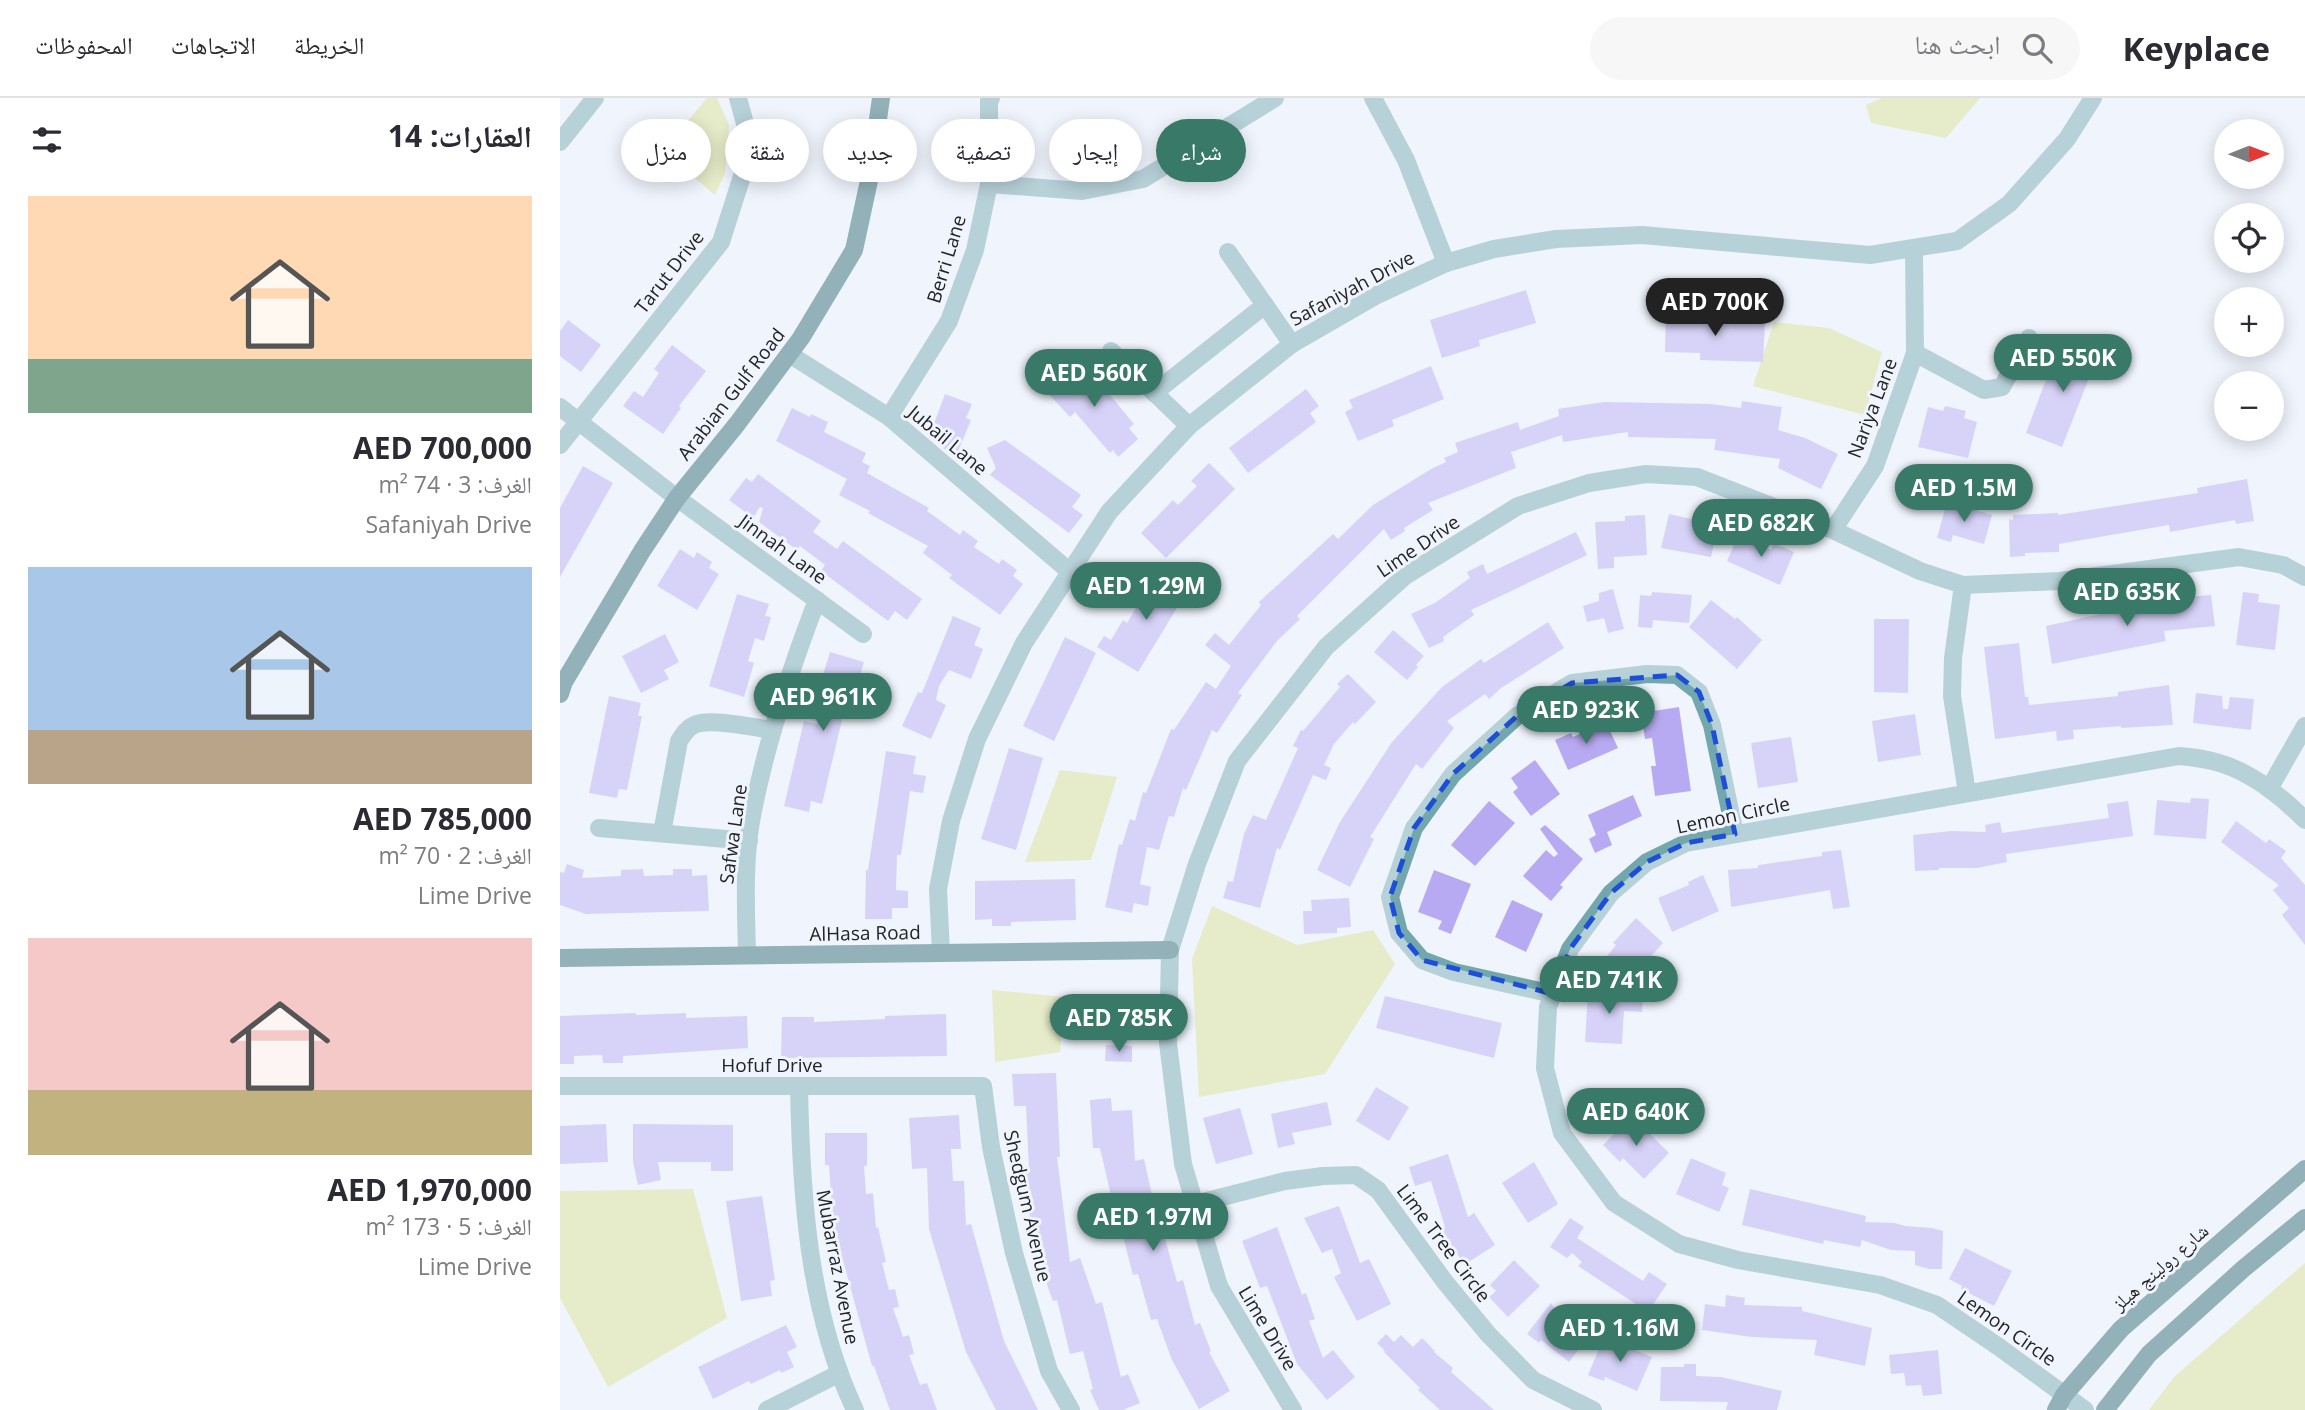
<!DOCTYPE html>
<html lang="ar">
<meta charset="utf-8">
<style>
body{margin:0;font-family:"Open Sans","Noto Naskh Arabic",sans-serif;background:#f7f7f7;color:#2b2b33;direction:rtl;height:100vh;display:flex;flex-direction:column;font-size:26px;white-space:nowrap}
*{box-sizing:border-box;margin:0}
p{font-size:23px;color:#7c7c81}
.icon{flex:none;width:38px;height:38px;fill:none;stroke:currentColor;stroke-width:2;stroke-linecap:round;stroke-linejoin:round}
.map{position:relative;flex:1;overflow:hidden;direction:ltr}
.sheet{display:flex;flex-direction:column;background:#fff;width:560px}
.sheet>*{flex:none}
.banner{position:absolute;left:21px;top:21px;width:665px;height:63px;direction:rtl;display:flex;gap:14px}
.needle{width:46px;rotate:89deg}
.fabs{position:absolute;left:1654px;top:21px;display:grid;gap:14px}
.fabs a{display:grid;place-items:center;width:70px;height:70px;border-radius:50%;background:#fff;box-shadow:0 4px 18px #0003;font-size:35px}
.price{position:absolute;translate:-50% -60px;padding:0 16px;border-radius:24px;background:#397968;color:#fff;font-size:23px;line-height:46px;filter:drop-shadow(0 2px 4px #0008)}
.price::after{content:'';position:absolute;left:50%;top:42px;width:21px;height:16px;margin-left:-10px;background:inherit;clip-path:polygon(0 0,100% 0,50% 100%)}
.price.selected{background:#222;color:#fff}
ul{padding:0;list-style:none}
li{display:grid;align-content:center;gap:14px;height:371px;padding:0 28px}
li span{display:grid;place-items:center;height:217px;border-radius:0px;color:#555}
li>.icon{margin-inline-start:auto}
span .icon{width:126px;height:126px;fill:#fffc;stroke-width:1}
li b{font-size:30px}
h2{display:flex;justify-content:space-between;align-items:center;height:84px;padding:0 28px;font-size:30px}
.chip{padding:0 24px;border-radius:32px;background:#fff;box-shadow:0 4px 18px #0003;font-size:24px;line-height:63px}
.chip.selected{background:#397968;color:#fff}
header{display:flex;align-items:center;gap:42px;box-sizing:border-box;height:98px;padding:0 35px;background:#fff;border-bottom:2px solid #e1e1e2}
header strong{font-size:33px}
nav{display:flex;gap:38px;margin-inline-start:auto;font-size:24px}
.search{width:490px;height:63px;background:#f7f7f7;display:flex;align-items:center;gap:18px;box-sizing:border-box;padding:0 24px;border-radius:38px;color:#7c7c81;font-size:26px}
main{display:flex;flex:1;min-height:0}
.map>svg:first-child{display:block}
.green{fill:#d9e08b}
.building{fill:#b8aaf2}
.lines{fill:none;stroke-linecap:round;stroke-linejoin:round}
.minor{stroke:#72a7ad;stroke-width:18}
.major{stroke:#1f6067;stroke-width:18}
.marked{fill:none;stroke:#1d4ed8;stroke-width:5;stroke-dasharray:14 9;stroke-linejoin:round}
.labels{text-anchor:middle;stroke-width:6;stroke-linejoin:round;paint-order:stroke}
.street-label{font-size:19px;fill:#232427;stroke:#f0f4fd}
</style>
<header>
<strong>Keyplace</strong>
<div class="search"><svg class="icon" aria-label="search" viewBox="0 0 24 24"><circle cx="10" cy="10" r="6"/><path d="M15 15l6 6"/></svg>ابحث هنا</div>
<nav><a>الخريطة</a><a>الاتجاهات</a><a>المحفوظات</a></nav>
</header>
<main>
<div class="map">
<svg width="1745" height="1312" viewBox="0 0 1745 1312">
<rect width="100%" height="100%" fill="#f0f4fd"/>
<g class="green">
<polygon points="147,0 157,0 169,27 165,75 155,97 102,53"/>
<polygon points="1322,0 1420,0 1386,40 1311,25 1306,7"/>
<polygon points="1214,224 1269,230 1322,254 1305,317 1193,288"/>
<polygon points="500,672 557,679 531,762 465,764"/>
<polygon points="652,808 737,847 813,832 835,866 765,976 639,999 632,861"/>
<polygon points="432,892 504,899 500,954 435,964"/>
<polygon points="133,1091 167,1220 48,1289 0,1200 0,1093"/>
<polygon points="1745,1165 1745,1312 1589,1312 1614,1279"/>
</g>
<g class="building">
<polygon points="966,192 976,225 919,242 920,248 882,260 870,222"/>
<polygon points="1106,214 1142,215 1142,222 1205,224 1203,264 1140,262 1140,255 1105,254"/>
<polygon points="8,222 41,247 21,274 0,258 0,233"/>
<polygon points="1505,244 1543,258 1537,271 1533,270 1502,349 1466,335 1496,255 1500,256"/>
<polygon points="112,247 146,273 119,308 121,310 103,336 63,308 74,293 83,299 99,275 94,271"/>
<polygon points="517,264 543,292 544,290 574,326 569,330 578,341 558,359 553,352 550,355 515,314 510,319 486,293"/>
<polygon points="871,268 884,301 832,322 834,328 798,343 785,314 793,310 789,302"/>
<polygon points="746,291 759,308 750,315 756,324 688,375 669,350"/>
<polygon points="385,296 412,306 406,320 411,322 397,356 384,351 369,339"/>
<polygon points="1182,303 1222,309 1218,332 1245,340 1278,356 1261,391 1218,370 1220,361 1154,352 1156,341 1068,339 1068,334 1003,344 1002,337 951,354 956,370 868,405 873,412 844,430 845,433 831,442 824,431 737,518 740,521 717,543 678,595 682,597 657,635 652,632 626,692 623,690 614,719 609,718 599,752 587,749 580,786 591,789 588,808 574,805 572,815 545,809 559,746 562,747 570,721 575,723 583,694 586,695 611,631 614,632 646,584 656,591 671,568 645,547 655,535 669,547 701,507 699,504 773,436 778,441 813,407 871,371 886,364 884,360 898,354 895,345 958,324 960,332 999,318 998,311 1044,304 1151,306 1181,310"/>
<polygon points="1385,308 1406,313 1404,320 1417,324 1408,360 1358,349 1368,309 1383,313"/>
<polygon points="232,310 250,319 251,316 268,324 264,334 306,355 302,364 310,368 307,375 369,410 367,413 400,437 403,432 418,443 414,449 439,466 442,461 457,472 453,478 463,486 440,517 389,480 392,477 363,455 368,448 308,415 310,413 279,397 287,381 216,343"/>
<polygon points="445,342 521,397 512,409 523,417 509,435 430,377 436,370 427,350"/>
<polygon points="649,365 675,391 606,460 581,435 613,402 618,407 637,388 631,383"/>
<polygon points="23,368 53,385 0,479 0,410"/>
<polygon points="198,376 261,423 253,434 277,451 283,443 362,501 347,522 335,513 328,523 261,473 265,467 240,448 237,452 199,424 203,410 200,409 193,420 169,402 186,380 192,384"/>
<polygon points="1687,381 1694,423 1676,426 1675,422 1610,434 1609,427 1499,446 1499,454 1465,455 1465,458 1450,459 1449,421 1453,422 1453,417 1498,415 1498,417 1638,395 1637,390"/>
<polygon points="1387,404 1432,417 1424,446 1393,437 1391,444 1377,440"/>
<polygon points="1109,416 1140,423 1141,419 1159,423 1151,459 1101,450"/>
<polygon points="1085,417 1087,457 1054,459 1054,470 1038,471 1035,424 1065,423 1065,418"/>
<polygon points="1016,434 1027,457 911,512 914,517 883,539 884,543 869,550 851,516 875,505 910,480 907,474 923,466 927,476"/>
<polygon points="1178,438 1211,452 1214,445 1234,454 1220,487 1167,463"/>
<polygon points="120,451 134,460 137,454 152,464 149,470 159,476 137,512 97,488"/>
<polygon points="599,472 629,490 578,574 537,549 544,538 551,542 563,522 567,525"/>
<polygon points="1053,491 1064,531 1048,535 1044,520 1027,524 1023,508 1039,503 1039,495"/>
<polygon points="1092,494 1132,497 1129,525 1093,522 1092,530 1078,529 1080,497 1091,498"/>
<polygon points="1683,494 1699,496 1698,504 1720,507 1715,552 1676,547"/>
<polygon points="177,496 209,506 205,518 211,519 204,543 195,540 188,563 194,565 184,599 149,588"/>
<polygon points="1651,497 1655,528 1604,533 1606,543 1492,566 1486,528 1614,500"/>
<polygon points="1151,502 1175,521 1177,519 1202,542 1177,571 1129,529"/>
<polygon points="393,518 421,530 414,547 423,551 411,581 389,572 379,588 376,602 386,607 371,641 342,628 358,594 362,595"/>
<polygon points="1314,521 1349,521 1348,595 1314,594"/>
<polygon points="988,524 1004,550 941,590 929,601 925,596 887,623 894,630 862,671 856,666 810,739 814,741 790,789 757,772 780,724 832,644 882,589 921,561 924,565"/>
<polygon points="833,532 864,558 856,567 858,569 847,582 814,554"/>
<polygon points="105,536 119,564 104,572 109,581 81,595 62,558"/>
<polygon points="505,539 536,555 494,643 463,628"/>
<polygon points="1459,545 1465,599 1468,599 1469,607 1558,598 1558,594 1609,587 1613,627 1561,630 1561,628 1513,632 1514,641 1497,643 1496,633 1435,641 1424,549"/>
<polygon points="270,554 304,564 290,611 285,609 262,706 251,703 249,714 224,708 244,623 257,626 263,602 256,600"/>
<polygon points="788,576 816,604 795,626 793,624 774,646 764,667 771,670 766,682 753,677 720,752 717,750 700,810 663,800 668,783 673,784 684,736 693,717 706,722 738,650 733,648 741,632 743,633 780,589 777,586"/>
<polygon points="1636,595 1662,598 1663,611 1668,611 1670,599 1694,601 1691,632 1633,625"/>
<polygon points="49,598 81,605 78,618 82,618 67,692 59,691 57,700 29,695"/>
<polygon points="1119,609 1131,693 1095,698 1091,668 1096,668 1092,640 1085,641 1081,615"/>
<polygon points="1355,616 1361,657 1318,664 1312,623"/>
<polygon points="1046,624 1058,650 1008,672 995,642 1011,635 1013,639"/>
<polygon points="1231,639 1238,684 1198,690 1191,645"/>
<polygon points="449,650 483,660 456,752 421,741"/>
<polygon points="326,653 356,658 353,676 366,678 363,695 350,693 341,757 337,757 336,792 348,793 348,810 332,810 332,821 305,821 306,772 308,772"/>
<polygon points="975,662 1000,696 971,718 953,694 958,690 951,680"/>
<polygon points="1073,697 1082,718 1047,734 1052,747 1035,755 1029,741 1036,737 1028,717"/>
<polygon points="1631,700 1649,701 1646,741 1594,737 1597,702 1630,705"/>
<polygon points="929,703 955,725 915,768 891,747"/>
<polygon points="1568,703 1573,738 1446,756 1447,764 1417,770 1379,770 1379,772 1355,773 1353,737 1391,733 1426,734 1425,727 1440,724 1442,735 1549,720 1547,706"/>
<polygon points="1676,723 1706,745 1709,741 1726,753 1721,760 1745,787 1745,847 1722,817 1729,810 1713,792 1719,787 1661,744"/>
<polygon points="985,727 1023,761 1000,787 1003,789 991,803 963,778 986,752 994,759 998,756 980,731"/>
<polygon points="1281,752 1290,809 1273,811 1270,792 1171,809 1168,772 1198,770 1198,767 1262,758 1262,754"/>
<polygon points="7,766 24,772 22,780 61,778 61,772 83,771 84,778 113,777 113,771 132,771 132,778 147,777 149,813 26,816 0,807 0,774 4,775"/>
<polygon points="874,772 911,786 891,836 878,831 882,823 858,814"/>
<polygon points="1143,777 1159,813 1112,834 1098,800 1129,787 1128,784"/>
<polygon points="515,781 516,822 451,824 451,828 432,828 432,821 415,822 415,783"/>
<polygon points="789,800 791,829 777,830 777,835 744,836 743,813 752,813 751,802"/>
<polygon points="952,802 983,816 966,854 935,839"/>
<polygon points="1076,820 1103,845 1080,870 1082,872 1071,886 1043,863 1056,847 1053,845"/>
<polygon points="1028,894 1083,896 1082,914 1064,913 1062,946 1025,944"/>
<polygon points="825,898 942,925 934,960 816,930"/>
<polygon points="76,915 76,917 126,915 126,920 187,918 188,950 63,958 63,965 43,965 42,957 14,958 14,966 0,966 0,918"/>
<polygon points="386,916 387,958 221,960 222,919 254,919 254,924 325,921 325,918"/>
<polygon points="546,947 572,948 572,964 545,963"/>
<polygon points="496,975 500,1059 497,1059 510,1164 520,1160 536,1206 542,1204 561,1279 568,1276 580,1305 563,1312 539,1312 530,1292 533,1291 523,1253 510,1256 497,1202 493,1203 475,1154 468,1106 463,1106 459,1074 469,1072 466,1008 454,1008 452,976"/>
<polygon points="816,989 849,1009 829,1043 796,1023"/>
<polygon points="551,1000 552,1013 572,1012 575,1063 584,1061 601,1138 604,1137 617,1184 623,1182 635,1227 640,1225 651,1253 649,1254 670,1293 639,1311 612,1262 597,1221 591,1222 578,1176 573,1177 561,1131 559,1132 540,1050 533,1050 530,1002"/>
<polygon points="767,1004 772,1027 732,1035 735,1046 718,1050 711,1016"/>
<polygon points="680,1010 693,1056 656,1066 643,1020"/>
<polygon points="399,1017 401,1051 391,1051 393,1083 404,1083 406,1127 411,1126 444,1243 478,1312 436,1312 406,1254 369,1131 367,1070 352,1071 349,1020"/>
<polygon points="1072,1018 1109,1055 1084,1081 1063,1060 1060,1064 1043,1047"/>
<polygon points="46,1026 48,1064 0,1066 0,1028"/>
<polygon points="73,1026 173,1027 173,1073 151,1073 151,1064 98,1064 101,1082 78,1087 73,1064"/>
<polygon points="265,1035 307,1035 307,1068 304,1068 306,1096 313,1095 316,1130 318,1129 326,1164 322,1165 329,1192 335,1191 339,1209 333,1210 343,1239 349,1237 354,1256 349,1257 360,1287 367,1285 377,1312 330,1312 314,1268 312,1268 273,1126 269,1067 265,1067"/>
<polygon points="888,1056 908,1119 914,1115 935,1147 904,1167 882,1131 885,1129 871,1083 855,1088 849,1069"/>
<polygon points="1131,1060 1166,1075 1162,1087 1169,1090 1159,1114 1116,1096"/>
<polygon points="974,1064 998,1106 968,1125 942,1085"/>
<polygon points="1190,1091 1306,1118 1305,1124 1334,1125 1345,1128 1372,1130 1383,1133 1382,1171 1369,1171 1355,1167 1355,1153 1331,1152 1302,1142 1300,1149 1264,1142 1263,1146 1182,1127"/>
<polygon points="202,1098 215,1182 210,1183 212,1198 181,1203 166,1103"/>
<polygon points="779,1108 800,1165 809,1161 831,1206 797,1223 774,1179 781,1175 772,1151 762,1155 744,1120"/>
<polygon points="1010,1120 1024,1129 1017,1140 1083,1183 1089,1174 1107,1186 1088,1214 1018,1168 1022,1164 1012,1155 1007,1160 990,1149"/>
<polygon points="717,1129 742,1197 746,1195 755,1221 749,1223 763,1260 773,1252 795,1279 767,1302 737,1266 707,1188 700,1190 682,1143"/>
<polygon points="1405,1150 1452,1173 1434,1208 1401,1191 1402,1188 1389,1181"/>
<polygon points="954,1162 980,1188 948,1219 929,1199 936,1193 930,1187"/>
<polygon points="1166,1197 1185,1200 1184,1207 1242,1209 1242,1213 1312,1230 1305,1268 1254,1257 1257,1242 1192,1239 1142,1232 1145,1206 1165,1209"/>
<polygon points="991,1205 994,1210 997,1208 1031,1235 1009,1264 981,1242 979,1245 967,1236"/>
<polygon points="226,1227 237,1249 227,1254 234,1269 221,1275 220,1272 191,1286 189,1283 153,1301 138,1269"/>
<polygon points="826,1236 834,1244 841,1237 853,1249 862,1240 875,1253 874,1254 893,1270 891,1274 934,1312 880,1312 858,1292 860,1290 824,1254 825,1253 817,1245"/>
<polygon points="1044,1239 1092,1259 1077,1293 1045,1279 1044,1283 1028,1277"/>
<polygon points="1378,1252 1382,1296 1363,1298 1361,1287 1346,1288 1344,1275 1331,1276 1329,1257"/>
<polygon points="1124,1266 1136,1266 1136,1278 1161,1279 1222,1293 1217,1312 1166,1312 1168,1304 1100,1303 1101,1269 1124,1269"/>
</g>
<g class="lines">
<g class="minor">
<polyline points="813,0 846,62 886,165"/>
<polyline points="0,44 35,0"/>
<polyline points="429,86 522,93 583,81 715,0"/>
<polyline points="668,154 732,246"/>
<polyline points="551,253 629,328"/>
<polyline points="1355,255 1424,292 1442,289 1469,240"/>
<polyline points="229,256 329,319 509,473"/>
<polyline points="594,295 705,207"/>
<polyline points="0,309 117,400 303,536"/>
<polyline points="329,319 389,223 415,152 429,86 429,3 431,0"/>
<polyline points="0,347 161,144 183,75 186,29 178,0"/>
<polyline points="1273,432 1315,368 1355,255 1354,151"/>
<polyline points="1403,487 1393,560 1392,598 1407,695"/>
<polyline points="1709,691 1745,628"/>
<polyline points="39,730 189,743"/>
<path d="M102,735L119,643C123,637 127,630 134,627C148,619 196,630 213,632"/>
<polyline points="381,855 378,791 391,723 417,641 464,545 549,414 629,328 732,246 817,197 886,165 934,151 996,141 1082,137 1310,157 1397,143 1449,106 1507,41 1533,0"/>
<path d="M187,857C186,809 183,760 193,713C207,641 231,570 257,502"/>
<polyline points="993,896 894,874 862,862 839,835 830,799 854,730 893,676 957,618 1012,585 1087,576 1117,577 1139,594 1152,627 1175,736"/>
<polyline points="0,988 423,988 431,1049 454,1155 489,1273 511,1312"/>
<path d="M239,988C241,1097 248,1212 295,1312"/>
<polyline points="635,1106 725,1083 763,1078 796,1077 818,1092 885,1184 928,1236 973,1282 1033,1312"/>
<polyline points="207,1312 278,1276"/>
<polyline points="733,1312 659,1188 623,1066 608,945 610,852 637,766 677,663 766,549 845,478 958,408 1029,385 1086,376 1137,379 1273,432 1360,473 1403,487 1500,483 1679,459 1723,467 1745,479"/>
<path d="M1525,1312L1439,1249L1377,1207L1320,1187L1178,1162L1119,1146L1054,1105L1002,1035L985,970L988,909L1010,851L1051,795L1087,764L1126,745L1619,658C1630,659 1641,660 1652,663C1687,671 1720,697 1745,722"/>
</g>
<g class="major">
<polyline points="0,596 4,584 82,453 117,400 177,326 241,240 294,152 310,78 321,0"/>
<polyline points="0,860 610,852"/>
<polyline points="1496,1312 1504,1297 1561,1231 1745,1071"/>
<polyline points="1545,1312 1589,1256 1683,1171 1745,1120"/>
</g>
</g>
<path d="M0 0H1745V1312H0ZM1117,577L1139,594L1152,627L1175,736L1126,745L1087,764L1051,795L1010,851L993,896L862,862L839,835L830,799L854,730L893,676L957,618L1012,585Z" fill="#f0f4fd" fill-opacity=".55" fill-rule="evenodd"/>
<path class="marked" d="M1117,577L1139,594L1152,627L1175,736L1126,745L1087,764L1051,795L1010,851L993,896L862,862L839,835L830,799L854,730L893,676L957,618L1012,585Z"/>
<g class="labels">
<g class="street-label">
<text transform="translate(386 161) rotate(-73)" y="7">Berri Lane</text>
<text transform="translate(109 174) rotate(-52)" y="7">Tarut Drive</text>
<text transform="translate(792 190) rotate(-28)" y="7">Safaniyah Drive</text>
<text transform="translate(171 296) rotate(-52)" y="7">Arabian Gulf Road</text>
<text transform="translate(1312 310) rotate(-69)" y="7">Nariya Lane</text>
<text transform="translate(388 342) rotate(40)" y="7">Jubail Lane</text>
<text transform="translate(858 448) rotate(-34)" y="7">Lime Drive</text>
<text transform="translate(223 451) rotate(36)" y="7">Jinnah Lane</text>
<text transform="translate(1173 717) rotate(-12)" y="7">Lemon Circle</text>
<text transform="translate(173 736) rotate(-82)" y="7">Safwa Lane</text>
<text transform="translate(305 835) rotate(-1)" y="7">AlHasa Road</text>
<text x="212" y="974">Hofuf Drive</text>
<text transform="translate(468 1108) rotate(77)" y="7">Shedgum Avenue</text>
<text transform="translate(884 1145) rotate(53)" y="7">Lime Tree Circle</text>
<text transform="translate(278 1169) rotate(79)" y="7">Mubarraz Avenue</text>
<text transform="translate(1600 1169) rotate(-41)" y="7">شارع رولينج هيلز</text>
<text transform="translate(708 1230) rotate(59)" y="7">Lime Drive</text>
<text transform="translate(1447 1230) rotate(35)" y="7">Lemon Circle</text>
</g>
</g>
</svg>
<div class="fabs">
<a><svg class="needle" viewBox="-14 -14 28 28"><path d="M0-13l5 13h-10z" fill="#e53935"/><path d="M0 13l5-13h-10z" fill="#7c7c81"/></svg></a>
<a><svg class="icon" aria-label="locate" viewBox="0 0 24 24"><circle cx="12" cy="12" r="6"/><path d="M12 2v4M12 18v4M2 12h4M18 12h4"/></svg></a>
<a>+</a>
<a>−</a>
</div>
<b class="price selected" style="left:1155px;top:240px">AED 700K</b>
<b class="price" style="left:1503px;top:296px">AED 550K</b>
<b class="price" style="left:534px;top:311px">AED 560K</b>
<b class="price" style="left:1404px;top:426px">AED 1.5M</b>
<b class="price" style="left:1201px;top:461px">AED 682K</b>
<b class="price" style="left:586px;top:524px">AED 1.29M</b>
<b class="price" style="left:1567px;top:530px">AED 635K</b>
<b class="price" style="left:263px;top:635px">AED 961K</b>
<b class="price" style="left:1026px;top:648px">AED 923K</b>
<b class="price" style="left:1049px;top:918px">AED 741K</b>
<b class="price" style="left:559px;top:956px">AED 785K</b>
<b class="price" style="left:1076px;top:1050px">AED 640K</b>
<b class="price" style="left:593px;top:1155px">AED 1.97M</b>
<b class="price" style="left:1060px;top:1266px">AED 1.16M</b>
<div class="banner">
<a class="chip selected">شراء</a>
<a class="chip">إيجار</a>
<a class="chip">تصفية</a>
<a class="chip">جديد</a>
<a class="chip">شقة</a>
<a class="chip">منزل</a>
</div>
</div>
<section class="sheet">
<h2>العقارات: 14<svg class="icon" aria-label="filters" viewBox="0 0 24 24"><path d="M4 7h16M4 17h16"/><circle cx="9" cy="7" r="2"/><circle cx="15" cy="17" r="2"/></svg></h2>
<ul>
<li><span style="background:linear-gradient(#ffd9b3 75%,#7fa58c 0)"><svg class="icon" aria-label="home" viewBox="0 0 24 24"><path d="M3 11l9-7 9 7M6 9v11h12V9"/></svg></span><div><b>AED 700,000</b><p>الغرف: 3 · 74 m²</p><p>Safaniyah Drive</p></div></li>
<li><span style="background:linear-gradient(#a9c7e8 75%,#b9a48a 0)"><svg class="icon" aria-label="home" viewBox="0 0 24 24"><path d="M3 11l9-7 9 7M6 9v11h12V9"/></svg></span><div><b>AED 785,000</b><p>الغرف: 2 · 70 m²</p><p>Lime Drive</p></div></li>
<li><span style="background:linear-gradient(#f6c9c9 70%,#c2b280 0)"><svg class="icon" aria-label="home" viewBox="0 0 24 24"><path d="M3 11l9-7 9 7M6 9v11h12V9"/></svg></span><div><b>AED 1,970,000</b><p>الغرف: 5 · 173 m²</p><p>Lime Drive</p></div></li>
</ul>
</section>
</main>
